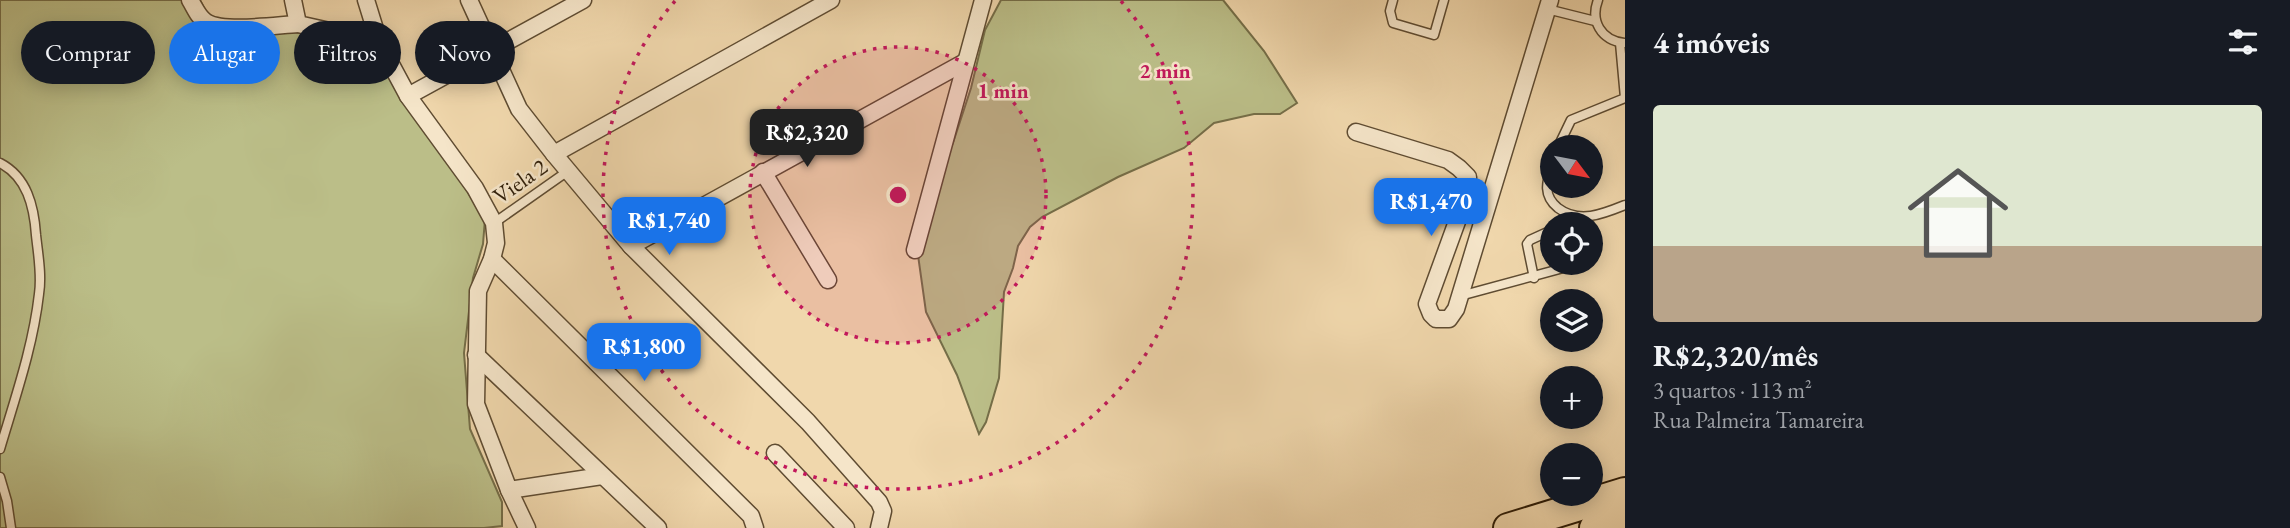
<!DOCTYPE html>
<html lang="pt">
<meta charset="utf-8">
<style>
body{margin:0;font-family:"EB Garamond",serif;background:#242831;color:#f1f3f6;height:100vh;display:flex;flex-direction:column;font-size:26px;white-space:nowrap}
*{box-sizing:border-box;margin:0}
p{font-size:23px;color:#9ea1a6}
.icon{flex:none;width:38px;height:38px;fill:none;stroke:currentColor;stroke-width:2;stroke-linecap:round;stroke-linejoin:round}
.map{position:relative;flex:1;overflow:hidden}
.sheet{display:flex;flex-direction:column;background:#171b24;width:665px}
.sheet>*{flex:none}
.banner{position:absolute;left:21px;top:21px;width:665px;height:63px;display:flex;gap:14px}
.needle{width:46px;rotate:122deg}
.buttons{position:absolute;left:1540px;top:135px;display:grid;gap:14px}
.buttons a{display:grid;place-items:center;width:63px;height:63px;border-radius:50%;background:#171b24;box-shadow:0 4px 18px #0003;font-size:35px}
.price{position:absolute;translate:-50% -60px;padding:0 16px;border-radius:14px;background:#1a73e8;color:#fff;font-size:23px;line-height:46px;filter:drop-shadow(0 2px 4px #0008)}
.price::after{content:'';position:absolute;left:50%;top:42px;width:21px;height:16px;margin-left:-10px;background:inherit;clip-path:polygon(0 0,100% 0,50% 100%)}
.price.selected{background:#222;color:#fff}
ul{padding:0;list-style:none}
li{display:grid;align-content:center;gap:14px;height:371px;padding:0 28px}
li+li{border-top:2px solid #363941}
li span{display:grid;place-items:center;height:217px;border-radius:7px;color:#555}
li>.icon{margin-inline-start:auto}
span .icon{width:126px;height:126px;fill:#fffc;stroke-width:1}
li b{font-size:30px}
h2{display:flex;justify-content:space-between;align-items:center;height:84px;padding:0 28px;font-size:30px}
.tag{padding:0 24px;border-radius:32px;background:#171b24;box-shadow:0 4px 18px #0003;font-size:24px;line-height:63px}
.tag.selected{background:#1a73e8;color:#fff}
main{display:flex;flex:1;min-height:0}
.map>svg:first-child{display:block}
.green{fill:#bbbe88;stroke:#756e48;stroke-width:2}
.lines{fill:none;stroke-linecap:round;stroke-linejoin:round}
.service-casing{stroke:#5f4c32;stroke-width:11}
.minor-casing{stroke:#5f4c32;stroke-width:19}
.motorway-casing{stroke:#2f1e09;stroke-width:32}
.service{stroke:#f5e5c9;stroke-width:8}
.minor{stroke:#f5e5c9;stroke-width:16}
.motorway{stroke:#f0d7ac;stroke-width:28}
.ring{fill:none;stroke:#c2185b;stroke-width:3.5;stroke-dasharray:3.5 7}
.labels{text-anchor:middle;stroke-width:5;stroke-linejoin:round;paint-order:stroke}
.street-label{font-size:23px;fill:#2f1e09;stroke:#f5e5c9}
.centre{fill:#c2185b;stroke:#f5e5c9;stroke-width:3.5}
.ring-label{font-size:21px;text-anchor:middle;font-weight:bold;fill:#c2185b;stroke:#f5e5c9;stroke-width:5;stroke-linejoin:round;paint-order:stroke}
</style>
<main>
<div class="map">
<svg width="1625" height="528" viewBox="0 0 1625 528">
<rect width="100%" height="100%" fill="#f0d7ac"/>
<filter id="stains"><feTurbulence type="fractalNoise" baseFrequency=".00286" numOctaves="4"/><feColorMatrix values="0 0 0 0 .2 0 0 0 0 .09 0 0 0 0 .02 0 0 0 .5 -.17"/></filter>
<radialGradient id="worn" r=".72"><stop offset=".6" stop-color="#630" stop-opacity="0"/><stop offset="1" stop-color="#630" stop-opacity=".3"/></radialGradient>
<g class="green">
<polygon points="0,0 200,0 206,12 220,22 336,25 354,45 390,72 485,219 483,244 473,278 464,353 470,429 502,502 502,526 484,528 0,528"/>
<polygon points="1001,0 1223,0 1264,51 1297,103 1280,114 1254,114 1214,123 1184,148 1118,177 1042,217 1030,227 1018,246 1013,268 1004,292 999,378 986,422 979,434 957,375 926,312 917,248 925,201 953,143 971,88 985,30"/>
</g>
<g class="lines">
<g class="service-casing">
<g id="service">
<polyline points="1393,0 1390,11 1393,23 1434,35 1444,0"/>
<path d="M1598,0C1590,21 1601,40 1624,43"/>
<polyline points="1547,9 1595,21"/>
<polyline points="1558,147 1571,120 1625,98 1620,43"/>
<path d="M0,163C27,177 34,206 36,235C38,254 42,275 39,294C33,347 15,398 0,449"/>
<path d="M1552,164C1547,181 1542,195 1558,208C1579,224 1603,214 1625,205"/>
<polyline points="494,223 568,171"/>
<polyline points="1561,224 1567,215"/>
<polyline points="1534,278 1527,244 1530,240 1552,230"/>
<polyline points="1460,296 1578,264"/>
<polyline points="0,477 7,501 11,528"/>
</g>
</g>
<g class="minor-casing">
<g id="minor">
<path d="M190,0C195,8 198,17 206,22C223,33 277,25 298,24"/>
<polyline points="293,0 298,24 379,42"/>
<polyline points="366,0 379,42 408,96 475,188 494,223 496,243 492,259 478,291 476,404 509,490 527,528"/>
<polyline points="469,0 519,109 554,154 631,246 808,422 879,502 883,511 879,528"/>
<polyline points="408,96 583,0"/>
<polyline points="1356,132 1448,160 1459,168 1468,177 1467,194 1427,304 1431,314 1436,319 1449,319 1456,309 1550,0"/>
<polyline points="554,154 831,0"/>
<polyline points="763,172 828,280"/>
<polyline points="631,246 965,62"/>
<polyline points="915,250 983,0"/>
<polyline points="492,259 751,516 755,528"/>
<polyline points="476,355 658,528"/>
<polyline points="775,453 846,528"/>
<polyline points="509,490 602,476"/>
</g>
</g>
<g class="motorway-casing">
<g id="motorway">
<polyline points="1508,528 1625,492"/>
<polyline points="1594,528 1625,519"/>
</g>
</g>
<use href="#service" class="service"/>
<use href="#minor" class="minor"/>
<use href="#motorway" class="motorway"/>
</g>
<circle cx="898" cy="195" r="148" fill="#c2185b" fill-opacity=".12"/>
<g class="ring">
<circle cx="898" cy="195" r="148"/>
<path d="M1121 1A295 295 0 1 1 675 1"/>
</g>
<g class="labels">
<g class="street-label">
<text transform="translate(520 181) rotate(-35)" y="8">Viela 2</text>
</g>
</g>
<circle cx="898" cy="195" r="10" class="centre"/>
<g class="ring-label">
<text x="1165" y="78">2 min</text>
<text x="1003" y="98">1 min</text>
</g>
<rect width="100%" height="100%" filter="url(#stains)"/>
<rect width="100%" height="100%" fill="url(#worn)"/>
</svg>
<div class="buttons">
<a><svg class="needle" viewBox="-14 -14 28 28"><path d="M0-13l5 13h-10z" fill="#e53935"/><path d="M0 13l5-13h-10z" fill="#9ea1a6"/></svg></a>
<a><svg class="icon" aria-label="locate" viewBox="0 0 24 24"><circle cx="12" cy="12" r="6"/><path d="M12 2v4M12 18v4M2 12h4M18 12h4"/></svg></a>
<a><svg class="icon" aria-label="layers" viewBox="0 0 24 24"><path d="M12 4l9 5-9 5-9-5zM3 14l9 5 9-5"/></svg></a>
<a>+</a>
<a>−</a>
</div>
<b class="price selected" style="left:807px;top:169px">R$2,320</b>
<b class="price" style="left:1431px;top:238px">R$1,470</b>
<b class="price" style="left:669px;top:257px">R$1,740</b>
<b class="price" style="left:644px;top:383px">R$1,800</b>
<div class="banner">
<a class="tag">Comprar</a>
<a class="tag selected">Alugar</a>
<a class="tag">Filtros</a>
<a class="tag">Novo</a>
</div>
</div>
<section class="sheet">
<h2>4 imóveis<svg class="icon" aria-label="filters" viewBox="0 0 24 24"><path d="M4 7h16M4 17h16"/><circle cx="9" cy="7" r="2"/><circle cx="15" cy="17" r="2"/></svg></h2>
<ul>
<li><span style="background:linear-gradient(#dfe7d0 65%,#b9a48a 0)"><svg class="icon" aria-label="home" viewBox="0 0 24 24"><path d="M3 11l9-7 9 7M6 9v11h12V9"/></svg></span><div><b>R$2,320/mês</b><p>3 quartos · 113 m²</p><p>Rua Palmeira Tamareira</p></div></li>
</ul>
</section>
</main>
